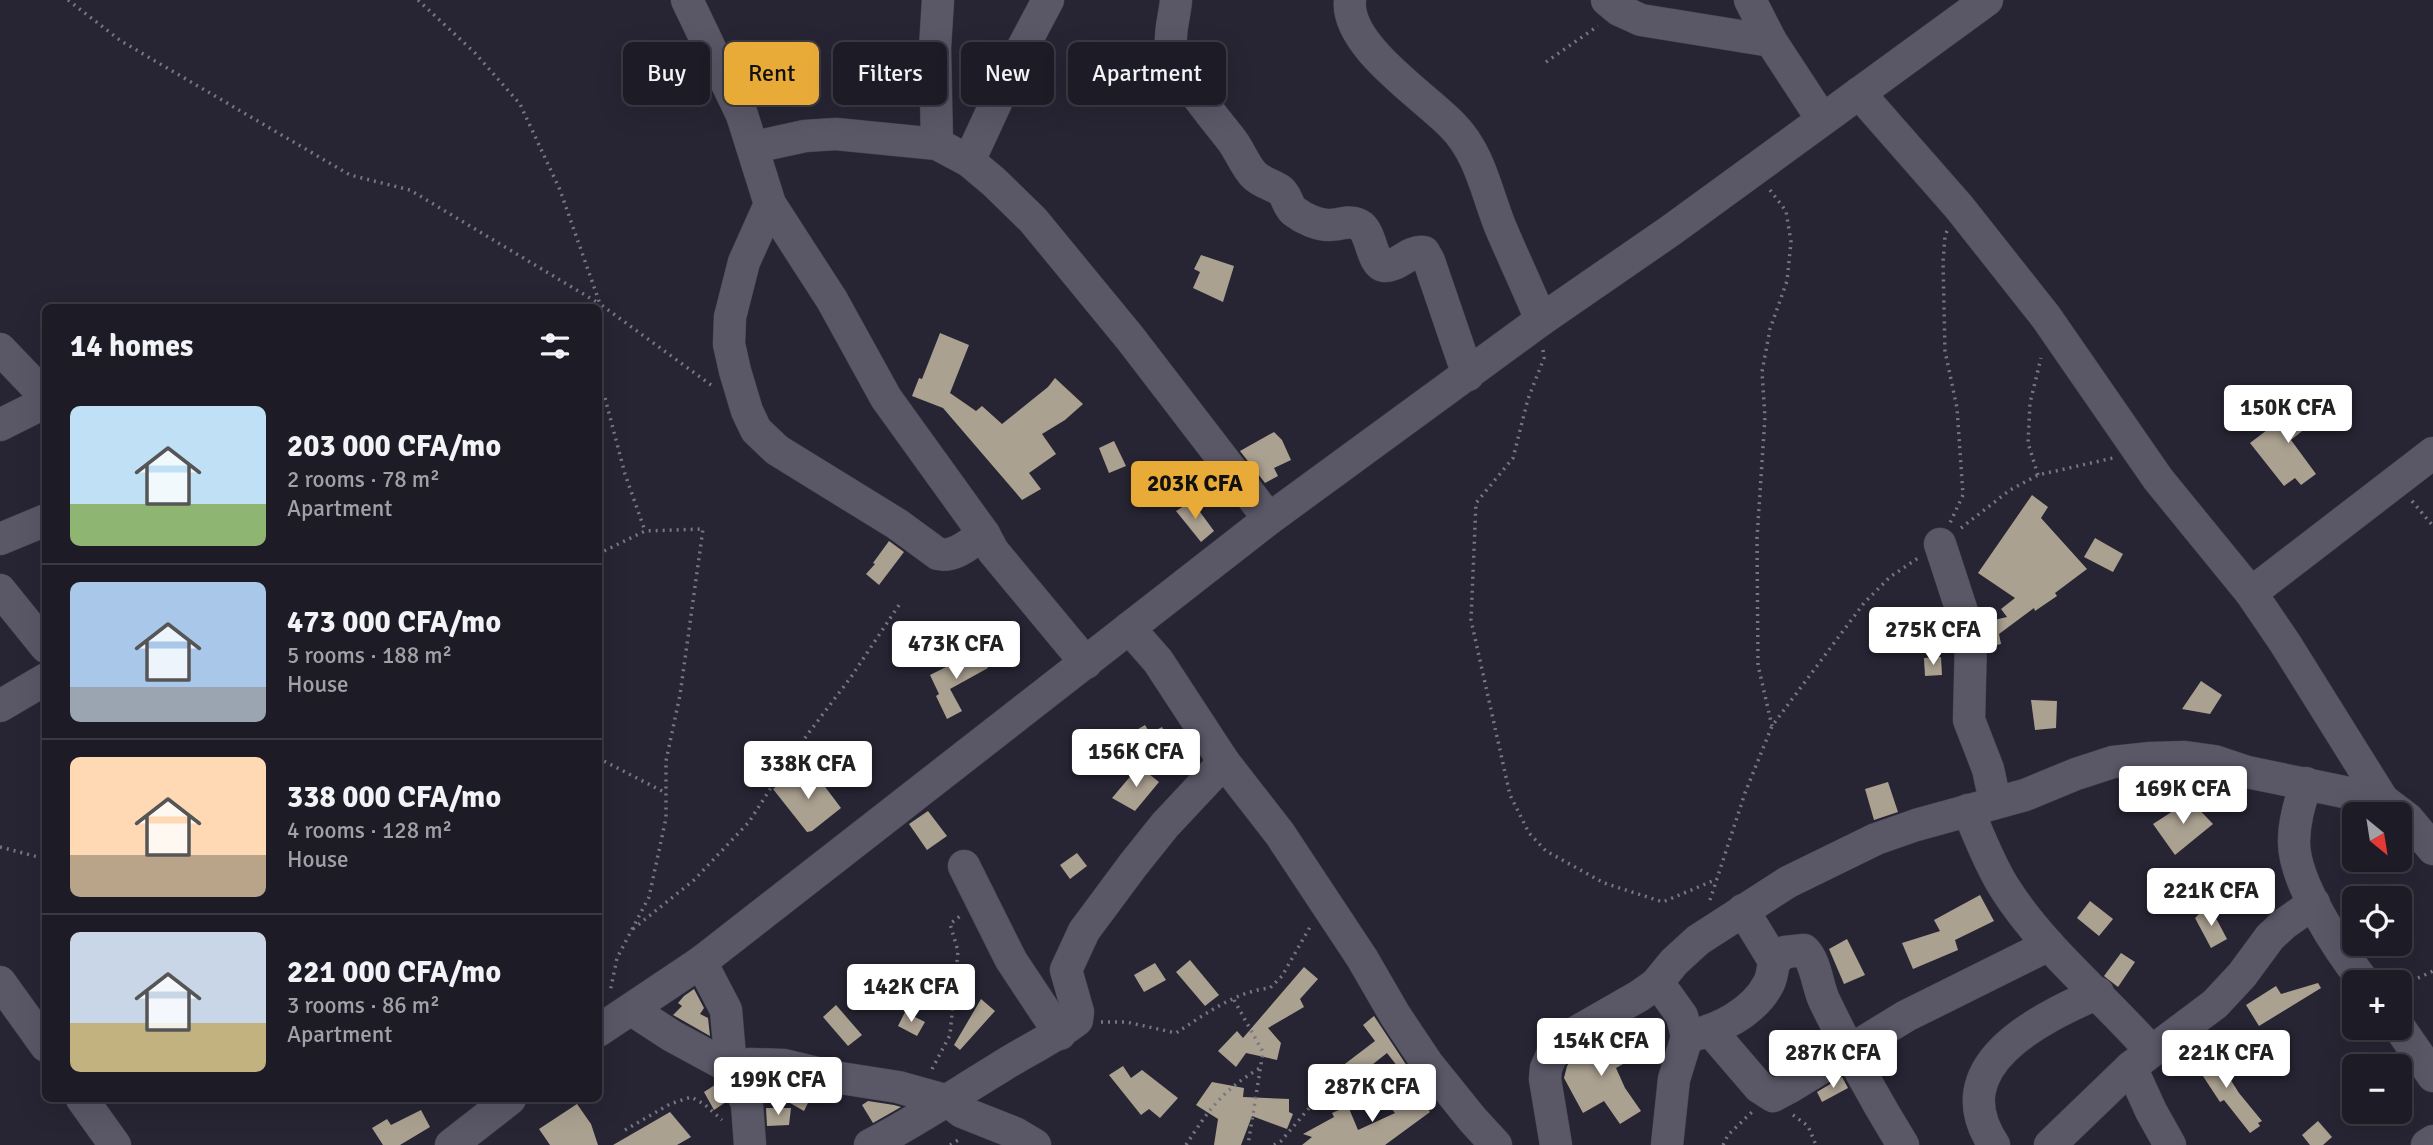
<!DOCTYPE html>
<meta charset="utf-8">
<style>
body{margin:0;font-family:Signika,sans-serif;background:#25252e;color:#f1f3f6;height:100vh;display:flex;flex-direction:column;font-size:26px;white-space:nowrap}
*{box-sizing:border-box;margin:0}
p{font-size:23px;color:#a0a1a7}
.icon{flex:none;width:38px;height:38px;fill:none;stroke:currentColor;stroke-width:2;stroke-linecap:round;stroke-linejoin:round}
.map{position:relative;flex:1;overflow:hidden}
.drawer{position:absolute;left:42px;top:304px;width:560px;height:798px;display:flex;flex-direction:column;background:#1d1c26;border-radius:10px;box-shadow:0 7px 28px #0002,0 0 0 2px #3b3a43}
.drawer>*{flex:none}
.guide{position:absolute;left:623px;top:42px;width:665px;height:63px;display:flex;gap:14px}
.needle{width:46px;rotate:150deg}
.controls{position:absolute;left:2342px;top:802px;display:grid;gap:14px}
.controls a{display:grid;place-items:center;width:70px;height:70px;border-radius:10px;background:#1d1c26;box-shadow:0 7px 28px #0002,0 0 0 2px #3b3a43;font-size:35px}
.price{position:absolute;translate:-50% -60px;padding:0 16px;border-radius:7px;background:#fff;color:#222;font-size:23px;line-height:46px;filter:drop-shadow(0 2px 4px #0008)}
.price::after{content:'';position:absolute;left:50%;top:42px;width:21px;height:16px;margin-left:-10px;background:inherit;clip-path:polygon(0 0,100% 0,50% 100%)}
.price.current{background:#e9ab38;color:#111}
ul{padding:0;list-style:none}
li{display:flex;align-items:center;gap:21px;height:175px;padding:0 28px}
li+li{border-top:2px solid #3b3a43}
li span{display:grid;place-items:center;flex:none;width:196px;height:140px;border-radius:10px;color:#555}
li>.icon{margin-inline-start:auto}
span .icon{width:84px;height:84px;fill:#fffc;stroke-width:1}
li b{font-size:30px}
h2{display:flex;justify-content:space-between;align-items:center;height:84px;padding:0 28px;font-size:30px}
.pill{padding:0 24px;border-radius:10px;background:#1d1c26;box-shadow:0 7px 28px #0002,0 0 0 2px #3b3a43;font-size:24px;line-height:63px}
.pill.current{background:#e9ab38;color:#111}
.map>svg:first-child{display:block}
.building{fill:#aba191}
.lines{fill:none;stroke-linecap:round;stroke-linejoin:round}
.minor-casing{stroke:#43424d;stroke-width:33}
.path{stroke:#787682;stroke-width:3.5;stroke-dasharray:2 5;stroke-linecap:butt}
.minor{stroke:#5a5867;stroke-width:32}
</style>
<div class="map">
<svg width="2433" height="1145" viewBox="0 0 2433 1145">
<rect width="100%" height="100%" fill="#272533"/>
<g class="building">
<polygon points="1201,255 1234,266 1223,302 1193,288 1200,272 1194,269"/>
<polygon points="940,333 969,345 950,393 976,411 982,406 1002,424 1048,387 1055,378 1083,404 1065,420 1042,434 1056,454 1029,473 1041,489 1022,500 943,408 912,396 919,378 922,379"/>
<polygon points="2309,398 2322,415 2291,440 2316,474 2301,485 2295,478 2284,486 2250,443"/>
<polygon points="1274,432 1282,440 1291,460 1274,468 1278,476 1265,483 1240,451"/>
<polygon points="1114,441 1126,466 1109,473 1099,448"/>
<polygon points="2032,495 2048,507 2041,518 2087,569 2055,593 2057,596 2035,611 2034,608 1999,634 2001,644 1989,647 1985,622 2007,617 2001,609 2015,598 1978,573"/>
<polygon points="1192,501 1214,531 1201,542 1176,511"/>
<polygon points="2095,538 2123,554 2113,572 2084,557"/>
<polygon points="889,541 904,552 879,585 866,574 875,564 873,563"/>
<polygon points="978,651 988,668 950,689 962,711 947,719 936,696 939,694 930,675"/>
<polygon points="1941,657 1942,675 1925,676 1924,658"/>
<polygon points="2201,681 2222,695 2210,714 2182,709"/>
<polygon points="2031,700 2057,701 2056,728 2035,730"/>
<polygon points="1145,725 1150,733 1162,727 1171,743 1143,760 1128,735"/>
<polygon points="1139,766 1159,782 1135,811 1112,798"/>
<polygon points="814,772 841,808 812,831 807,832 773,789 792,774 799,782"/>
<polygon points="1888,782 1898,812 1874,820 1865,789"/>
<polygon points="2190,800 2213,824 2175,855 2153,824"/>
<polygon points="928,811 947,836 927,850 909,824"/>
<polygon points="1077,853 1087,866 1070,879 1060,865"/>
<polygon points="1980,895 1994,921 1955,940 1958,950 1913,969 1902,943 1940,931 1934,920"/>
<polygon points="2090,901 2113,919 2099,936 2077,918"/>
<polygon points="2205,908 2217,920 2227,939 2211,948 2195,918"/>
<polygon points="1847,939 1865,975 1844,984 1829,949"/>
<polygon points="2121,953 2135,962 2118,987 2104,976"/>
<polygon points="1190,960 1219,995 1205,1006 1176,972"/>
<polygon points="1155,963 1166,980 1144,992 1134,975"/>
<polygon points="1304,967 1318,979 1300,999 1304,1007 1268,1028 1281,1043 1277,1060 1246,1053 1236,1067 1218,1051 1237,1031 1243,1038"/>
<polygon points="2318,983 2321,988 2259,1026 2246,1005 2276,986 2281,994"/>
<polygon points="694,989 704,1008 700,1014 708,1018 710,1036 673,1015 682,1006 678,1003 684,996"/>
<polygon points="981,999 995,1011 960,1050 954,1045"/>
<polygon points="836,1005 862,1035 848,1046 823,1017"/>
<polygon points="905,1012 925,1022 917,1036 898,1026"/>
<polygon points="1374,1016 1407,1066 1401,1071 1387,1053 1344,1087 1333,1073 1375,1041 1363,1025"/>
<polygon points="1614,1032 1632,1059 1616,1068 1625,1088 1641,1111 1620,1124 1604,1101 1583,1113 1564,1078 1567,1066 1574,1056"/>
<polygon points="2211,1049 2239,1093 2262,1121 2258,1123 2260,1126 2250,1133 2224,1100 2220,1102 2193,1061"/>
<polygon points="1123,1066 1131,1078 1142,1070 1178,1098 1160,1118 1149,1109 1141,1115 1109,1075"/>
<polygon points="1842,1077 1848,1088 1822,1102 1817,1092"/>
<polygon points="1212,1082 1244,1088 1243,1097 1289,1099 1289,1112 1293,1114 1287,1129 1252,1116 1241,1145 1214,1145 1218,1119 1196,1105"/>
<polygon points="718,1083 726,1102 714,1110 704,1092"/>
<polygon points="1420,1085 1435,1104 1428,1109 1430,1112 1385,1145 1302,1145 1312,1137 1303,1134 1334,1117 1332,1113 1348,1106 1358,1130 1395,1113 1390,1107"/>
<polygon points="797,1087 814,1091 804,1111 790,1103"/>
<polygon points="868,1101 894,1105 901,1107 873,1123 862,1105"/>
<polygon points="577,1104 591,1124 598,1145 550,1145 539,1129"/>
<polygon points="766,1108 791,1108 789,1125 767,1126"/>
<polygon points="421,1110 430,1127 400,1145 383,1145 372,1128 387,1119 391,1125"/>
<polygon points="670,1112 691,1137 677,1145 613,1145"/>
<polygon points="2318,1121 2332,1137 2323,1145 2310,1145 2302,1135"/>
</g>
<g class="lines">
<g class="minor-casing">
<g id="minor">
<polyline points="687,0 742,115 770,204 832,300 886,398 984,534 993,551 1086,663"/>
<path d="M1176,0C1175,14 1170,29 1171,43C1174,73 1215,118 1233,142C1240,152 1245,165 1253,174C1261,183 1272,184 1280,190C1288,196 1287,207 1295,212C1304,219 1318,225 1329,225C1340,225 1352,219 1361,226C1372,235 1372,264 1384,266C1398,267 1409,250 1424,252L1429,261L1468,375"/>
<path d="M1350,0C1345,45 1423,95 1452,125C1480,153 1486,191 1500,226C1513,257 1528,288 1541,320"/>
<polyline points="1607,0 1619,10 1641,20 1771,41"/>
<polyline points="1750,0 1771,41 1822,119"/>
<polyline points="1859,93 1959,207 2046,317 2158,479 2251,593 2285,643 2383,800"/>
<polyline points="937,144 935,48 938,0"/>
<polyline points="754,147 805,136 836,134 937,144 969,161 994,182 1033,220 1130,338 1269,519"/>
<polyline points="969,161 1013,66 1048,0"/>
<path d="M770,204L744,262L730,317L729,344L735,371L747,411L756,430L777,450L897,524L938,554C955,558 970,543 984,534"/>
<polyline points="0,349 46,397"/>
<polyline points="0,425 46,402"/>
<polyline points="0,539 46,520"/>
<polyline points="1940,544 1971,639 1969,720 1988,769 1995,801"/>
<polyline points="0,590 46,647"/>
<polyline points="2251,593 2433,453"/>
<polyline points="1129,628 1158,661 1224,762 1280,834 1362,958 1395,1015 1427,1063 1473,1120 1496,1145"/>
<polyline points="0,706 46,679"/>
<path d="M2306,783C2300,803 2294,821 2294,842C2294,883 2339,950 2364,982"/>
<path d="M1968,810C1979,836 1989,863 2004,887C2043,949 2103,996 2151,1051"/>
<polyline points="964,866 1011,960 1060,1034"/>
<polyline points="1743,910 1774,961"/>
<polyline points="701,962 726,1010 731,1068 747,1104 750,1145"/>
<polyline points="0,982 46,1046"/>
<polyline points="1656,984 1667,995 1682,1016 1687,1037 1674,1079 1667,1145"/>
<polyline points="632,1010 672,1036 731,1068 750,1064 784,1065 834,1077 898,1087 948,1101 962,1112 1015,1133 1035,1145"/>
<polyline points="2399,1027 2433,1076"/>
<polyline points="1710,1030 1759,1087 1773,1096 1790,1087 1906,1016 2049,945"/>
<polyline points="598,1031 701,962 1269,519 1541,320 1670,231 1987,0"/>
<path d="M1687,1037C1718,1030 1754,1013 1769,983C1772,977 1773,968 1774,961L1785,952L1804,950C1816,961 1817,985 1824,1000C1848,1050 1874,1098 1903,1145"/>
<polyline points="2131,1067 2151,1111 2170,1145"/>
<polyline points="82,1099 115,1145"/>
<polyline points="451,1145 510,1099"/>
<path d="M870,1145C915,1122 956,1094 999,1068C1025,1051 1053,1039 1077,1020L1078,1012L1066,970L1084,931L1133,865L1165,825L1224,762"/>
<polyline points="1556,1145 1545,1079 1546,1068 1551,1057 1564,1039 1639,996 1656,984 1674,962 1698,940 1788,882 1876,839 1916,825 2025,795 2076,774 2113,762 2151,758 2185,757 2214,761 2247,772 2383,800 2408,819 2433,849"/>
<path d="M1994,1145C1941,1066 2039,1019 2098,993"/>
<polyline points="2050,1145 2131,1067 2215,1004 2242,975 2270,937 2284,924 2314,903"/>
<polyline points="2427,1145 2433,1141"/>
</g>
</g>
<g class="path">
<polyline points="68,0 121,41 350,175 410,190 600,304"/>
<polyline points="418,0 475,53 520,104 560,190 600,304 711,385"/>
<polyline points="1546,62 1598,26"/>
<polyline points="1770,190 1786,211 1791,242 1787,281 1770,329 1762,372 1765,417 1757,538 1758,665 1772,726"/>
<polyline points="1947,231 1945,236 1943,262 1945,351 1957,408 1963,495 1950,523"/>
<polyline points="1543,350 1544,358 1528,399 1513,458 1476,503 1471,620 1510,795 1529,833 1546,851 1604,883 1663,902 1717,879"/>
<polyline points="605,398 625,474 645,531"/>
<polyline points="2038,475 2028,443 2030,403 2041,358"/>
<polyline points="2412,501 2433,526"/>
<polyline points="1961,528 2010,490 2038,475 2113,458"/>
<polyline points="598,554 645,531 703,529 680,695 666,761 666,818 649,897 617,958 610,992"/>
<polyline points="598,758 666,793"/>
<polyline points="0,847 46,859"/>
<polyline points="1710,900 1745,793 1772,726 1864,603 1890,577 1918,558"/>
<polyline points="633,929 694,880 749,822 792,755 851,677 899,605"/>
<polyline points="2399,987 2433,971"/>
<polyline points="1234,1000 1263,1052 1248,1145"/>
<path d="M1101,1022H1126L1176,1033C1204,1015 1236,991 1270,988L1282,976L1310,927"/>
<polyline points="932,1069 950,1035 958,951 950,924 960,916"/>
<polyline points="1793,1115 1808,1126 1816,1145"/>
<polyline points="625,1130 670,1104 691,1097 704,1104 722,1120"/>
<polyline points="950,1145 960,1139"/>
<path d="M1186,1145C1209,1109 1223,1090 1260,1068"/>
<polyline points="1274,1145 1281,1141 1317,1099 1332,1088 1349,1087"/>
<polyline points="1723,1145 1728,1135 1752,1112"/>
</g>
<use href="#minor" class="minor"/>
</g>
</svg>
<div class="controls">
<a><svg class="needle" viewBox="-14 -14 28 28"><path d="M0-13l5 13h-10z" fill="#e53935"/><path d="M0 13l5-13h-10z" fill="#a0a1a7"/></svg></a>
<a><svg class="icon" aria-label="locate" viewBox="0 0 24 24"><circle cx="12" cy="12" r="6"/><path d="M12 2v4M12 18v4M2 12h4M18 12h4"/></svg></a>
<a>+</a>
<a>−</a>
</div>
<b class="price" style="left:2288px;top:445px">150K CFA</b>
<b class="price current" style="left:1195px;top:521px">203K CFA</b>
<b class="price" style="left:1933px;top:667px">275K CFA</b>
<b class="price" style="left:956px;top:681px">473K CFA</b>
<b class="price" style="left:1136px;top:789px">156K CFA</b>
<b class="price" style="left:808px;top:801px">338K CFA</b>
<b class="price" style="left:2183px;top:826px">169K CFA</b>
<b class="price" style="left:2211px;top:928px">221K CFA</b>
<b class="price" style="left:911px;top:1024px">142K CFA</b>
<b class="price" style="left:1601px;top:1078px">154K CFA</b>
<b class="price" style="left:1833px;top:1090px">287K CFA</b>
<b class="price" style="left:2226px;top:1090px">221K CFA</b>
<b class="price" style="left:778px;top:1117px">199K CFA</b>
<b class="price" style="left:1372px;top:1124px">287K CFA</b>
<div class="guide">
<a class="pill">Buy</a>
<a class="pill current">Rent</a>
<a class="pill">Filters</a>
<a class="pill">New</a>
<a class="pill">Apartment</a>
</div>
<section class="drawer">
<h2>14 homes<svg class="icon" aria-label="filters" viewBox="0 0 24 24"><path d="M4 7h16M4 17h16"/><circle cx="9" cy="7" r="2"/><circle cx="15" cy="17" r="2"/></svg></h2>
<ul>
<li><span style="background:linear-gradient(#bfe0f5 70%,#8fb573 0)"><svg class="icon" aria-label="home" viewBox="0 0 24 24"><path d="M3 11l9-7 9 7M6 9v11h12V9"/></svg></span><div><b>203 000 CFA/mo</b><p>2 rooms · 78 m²</p><p>Apartment</p></div></li>
<li><span style="background:linear-gradient(#a9c7e8 75%,#9aa5b1 0)"><svg class="icon" aria-label="home" viewBox="0 0 24 24"><path d="M3 11l9-7 9 7M6 9v11h12V9"/></svg></span><div><b>473 000 CFA/mo</b><p>5 rooms · 188 m²</p><p>House</p></div></li>
<li><span style="background:linear-gradient(#ffd9b3 70%,#b9a48a 0)"><svg class="icon" aria-label="home" viewBox="0 0 24 24"><path d="M3 11l9-7 9 7M6 9v11h12V9"/></svg></span><div><b>338 000 CFA/mo</b><p>4 rooms · 128 m²</p><p>House</p></div></li>
<li><span style="background:linear-gradient(#c9d6e8 65%,#c2b280 0)"><svg class="icon" aria-label="home" viewBox="0 0 24 24"><path d="M3 11l9-7 9 7M6 9v11h12V9"/></svg></span><div><b>221 000 CFA/mo</b><p>3 rooms · 86 m²</p><p>Apartment</p></div></li>
</ul>
</section>
</div>
